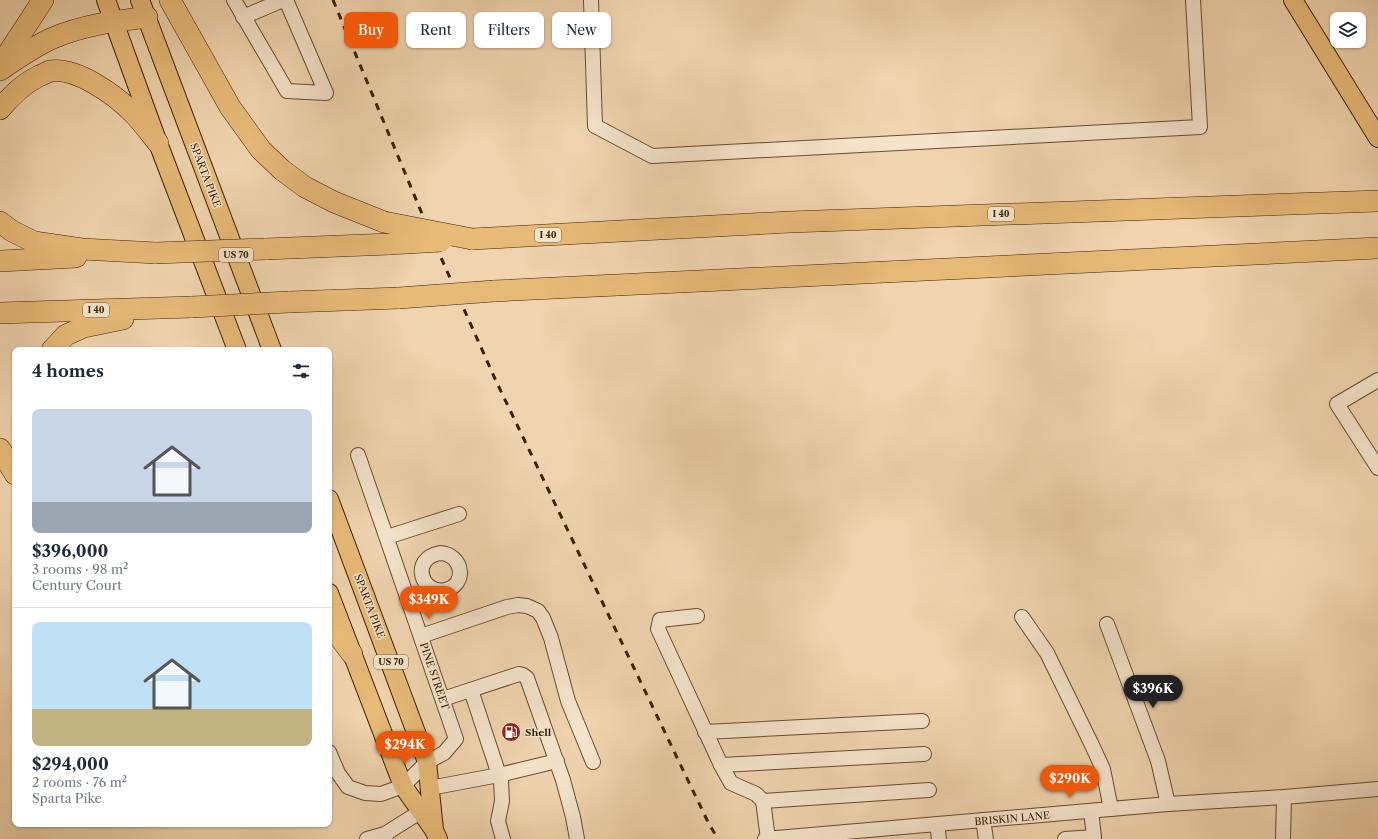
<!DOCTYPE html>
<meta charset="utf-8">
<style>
body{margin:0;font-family:"Libre Caslon Text",serif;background:#f2f2f3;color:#1f2937;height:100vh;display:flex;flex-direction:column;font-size:15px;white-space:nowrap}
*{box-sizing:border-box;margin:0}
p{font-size:13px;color:#747a83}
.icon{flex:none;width:22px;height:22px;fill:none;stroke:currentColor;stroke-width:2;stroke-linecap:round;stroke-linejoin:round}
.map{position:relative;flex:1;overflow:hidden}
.panel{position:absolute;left:12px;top:347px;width:320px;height:480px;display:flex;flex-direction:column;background:#fff;border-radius:8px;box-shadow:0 1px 3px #0004}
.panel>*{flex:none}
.top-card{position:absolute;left:344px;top:12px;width:380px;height:36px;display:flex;gap:8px}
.buttons{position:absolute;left:1330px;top:12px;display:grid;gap:8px}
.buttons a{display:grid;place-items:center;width:36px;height:36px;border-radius:8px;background:#fff;box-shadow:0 1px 3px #0004;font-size:20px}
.price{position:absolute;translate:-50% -34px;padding:0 9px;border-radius:14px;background:#ea580c;color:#fff;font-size:13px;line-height:26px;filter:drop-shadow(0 1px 2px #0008)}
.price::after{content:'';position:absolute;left:50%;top:24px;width:12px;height:9px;margin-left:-6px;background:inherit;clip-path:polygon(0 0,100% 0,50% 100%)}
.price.current{background:#222;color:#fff}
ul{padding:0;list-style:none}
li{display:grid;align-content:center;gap:8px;height:212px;padding:0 20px}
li+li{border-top:1px solid #e0e1e3}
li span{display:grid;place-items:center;height:124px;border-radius:8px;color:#555}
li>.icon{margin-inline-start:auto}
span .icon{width:72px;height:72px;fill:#fffc;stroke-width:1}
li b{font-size:17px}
h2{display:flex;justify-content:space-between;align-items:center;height:48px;padding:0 20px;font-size:17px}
.chip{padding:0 14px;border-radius:8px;background:#fff;box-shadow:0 1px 3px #0004;font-size:14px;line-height:36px}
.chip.current{background:#ea580c;color:#fff}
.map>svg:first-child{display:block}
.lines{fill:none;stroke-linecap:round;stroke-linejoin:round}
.minor-casing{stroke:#654e2e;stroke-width:16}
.major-casing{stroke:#372203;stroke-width:20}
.highway-casing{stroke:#372203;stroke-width:22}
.minor{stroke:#f5e3cb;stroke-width:14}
.major{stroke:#e8ba78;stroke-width:18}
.highway{stroke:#e8ba78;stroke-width:21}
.rail{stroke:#372203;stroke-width:3;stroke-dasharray:7 7;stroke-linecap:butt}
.highway-bridge-casing{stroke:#372203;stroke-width:22;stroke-linecap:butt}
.highway-bridge{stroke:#e8ba78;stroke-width:21}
.labels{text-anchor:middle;stroke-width:3;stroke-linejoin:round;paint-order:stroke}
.shield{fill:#f5e3cb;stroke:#705c3f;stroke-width:1}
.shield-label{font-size:9px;font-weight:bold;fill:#372203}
.street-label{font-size:10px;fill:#372203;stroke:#f5e3cb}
.poi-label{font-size:10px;font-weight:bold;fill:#372203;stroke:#f5e3cb;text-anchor:start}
</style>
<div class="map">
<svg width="1378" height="839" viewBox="0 0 1378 839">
<rect width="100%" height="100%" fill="#f0d4af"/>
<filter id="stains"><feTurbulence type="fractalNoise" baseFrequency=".005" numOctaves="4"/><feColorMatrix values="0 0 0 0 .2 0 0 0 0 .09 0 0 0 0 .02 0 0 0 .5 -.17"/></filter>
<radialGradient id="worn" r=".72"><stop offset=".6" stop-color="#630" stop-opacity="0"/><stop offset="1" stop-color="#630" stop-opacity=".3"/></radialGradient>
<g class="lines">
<g class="minor-casing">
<g id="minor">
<polyline points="234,0 287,91 326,93 286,0"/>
<polyline points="591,0 595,126 652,156 1200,127 1193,0"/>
<polyline points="243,17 283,0"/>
<polyline points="1378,380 1337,404 1378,468"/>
<polyline points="387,537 459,514"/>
<path d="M440,553C463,554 468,585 445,590C422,595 409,559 440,553Z"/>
<polyline points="697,616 660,620 658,629 721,765 731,783 756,794 763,801 768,839"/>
<polyline points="1022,617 1047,653 1091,743 1103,769 1111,809"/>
<polyline points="1107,624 1158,761 1168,804"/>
<polyline points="421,636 507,607 518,605 527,606 538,611 543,618 551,638 568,701 593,762"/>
<polyline points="471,690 501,781 502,801 498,821 503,839"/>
<polyline points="443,699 519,674 523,675 527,678 563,780 573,817 577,839"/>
<polyline points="705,732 922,721"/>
<polyline points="329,752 338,773 348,787 365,793 381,794 403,786 427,762 444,753 456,739 358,455"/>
<polyline points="721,765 924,754"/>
<polyline points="430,788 499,775 557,761"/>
<polyline points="763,801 929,790"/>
<polyline points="983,820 986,839"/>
<polyline points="937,824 939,839"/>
<polyline points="367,839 385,834"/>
<polyline points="386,839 385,834 420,812"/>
<polyline points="765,839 1168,804 1284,797 1378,789"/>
<polyline points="1065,839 1094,837 1091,811"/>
<polyline points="1283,839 1284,797"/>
</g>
</g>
<g class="major-casing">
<g id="major">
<polyline points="106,0 158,143 237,350"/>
<polyline points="140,0 272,350"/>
<polyline points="1293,0 1378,138"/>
<polyline points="329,499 427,762 434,830 438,839"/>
<polyline points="329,593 403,786 434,830"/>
</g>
</g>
<g class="highway-casing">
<g id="highway">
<polyline points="170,0 230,107 261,150 282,170 305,187 334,202 384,222"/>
<polyline points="0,66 43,0"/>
<path d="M0,70C17,59 34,46 53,38C83,25 116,21 147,17"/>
<path d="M0,109C12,95 23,84 39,76C43,75 47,72 50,71C77,67 115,95 133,113C142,122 150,133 158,143"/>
<polyline points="0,222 12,231 34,242 82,249 156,253"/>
<polyline points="472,239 790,222 1378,201"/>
<polyline points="265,249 390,244"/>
<polyline points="0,261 76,257"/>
<polyline points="494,291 1378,248"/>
<polyline points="289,302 399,298"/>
<polyline points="0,313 192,307"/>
<polyline points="52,350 66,335 84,327 123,319"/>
<polyline points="0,449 15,474"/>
<polyline points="329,623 352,654"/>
</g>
</g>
<use href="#minor" class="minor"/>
<use href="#major" class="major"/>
<use href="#highway" class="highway"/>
<polyline class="rail" points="333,0 430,233 496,381 708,822 718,839"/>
<g class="highway-bridge-casing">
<g id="highway-bridge">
<polyline points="384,222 472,239"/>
<polyline points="390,244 441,241"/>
<polyline points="156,253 265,249"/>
<polyline points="399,298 494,291"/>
<polyline points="192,307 289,302"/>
</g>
</g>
<use href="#highway-bridge" class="highway-bridge"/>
</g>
<defs>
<g id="fuel-disc" transform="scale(1)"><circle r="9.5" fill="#8f2418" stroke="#f5e3cb"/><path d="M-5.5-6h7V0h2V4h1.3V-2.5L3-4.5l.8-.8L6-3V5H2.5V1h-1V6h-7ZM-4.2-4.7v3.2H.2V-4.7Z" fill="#fff"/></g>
</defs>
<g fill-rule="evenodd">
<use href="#fuel-disc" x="511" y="732"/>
</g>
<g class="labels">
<g class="shield">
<rect x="988" y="207" width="26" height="14" rx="3"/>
<rect x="535" y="228" width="26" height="14" rx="3"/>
<rect x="219" y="248" width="34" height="14" rx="3"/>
<rect x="83" y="303" width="26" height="14" rx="3"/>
<rect x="374" y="655" width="34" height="14" rx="3"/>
</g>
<g class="shield-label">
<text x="1001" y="217">I 40</text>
<text x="548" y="238">I 40</text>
<text x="236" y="258">US 70</text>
<text x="96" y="313">I 40</text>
<text x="391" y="665">US 70</text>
</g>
<g class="street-label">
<text transform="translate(206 175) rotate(69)" y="4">SPARTA PIKE</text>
<text transform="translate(370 606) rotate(69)" y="4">SPARTA PIKE</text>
<text transform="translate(435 676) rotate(71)" y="4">PINE STREET</text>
<text transform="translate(1012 818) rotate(-5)" y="4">BRISKIN LANE</text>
</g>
<g class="poi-label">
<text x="525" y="736">Shell</text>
</g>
</g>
<rect width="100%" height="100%" filter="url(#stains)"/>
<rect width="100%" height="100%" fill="url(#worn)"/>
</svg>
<div class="buttons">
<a><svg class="icon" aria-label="layers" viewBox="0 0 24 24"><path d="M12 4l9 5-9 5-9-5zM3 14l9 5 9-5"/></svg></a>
</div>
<b class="price" style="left:429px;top:620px">$349K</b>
<b class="price current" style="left:1153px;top:709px">$396K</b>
<b class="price" style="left:405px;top:765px">$294K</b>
<b class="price" style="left:1070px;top:799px">$290K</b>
<div class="top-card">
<a class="chip current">Buy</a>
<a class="chip">Rent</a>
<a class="chip">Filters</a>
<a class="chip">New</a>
</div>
<section class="panel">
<h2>4 homes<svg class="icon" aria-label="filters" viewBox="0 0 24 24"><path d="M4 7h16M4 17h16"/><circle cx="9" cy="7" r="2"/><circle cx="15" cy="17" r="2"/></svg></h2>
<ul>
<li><span style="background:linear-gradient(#c9d6e8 75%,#9aa5b1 0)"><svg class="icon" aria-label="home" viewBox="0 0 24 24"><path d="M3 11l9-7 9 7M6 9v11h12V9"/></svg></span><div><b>$396,000</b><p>3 rooms · 98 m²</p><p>Century Court</p></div></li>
<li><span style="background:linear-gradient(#bfe0f5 70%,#c2b280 0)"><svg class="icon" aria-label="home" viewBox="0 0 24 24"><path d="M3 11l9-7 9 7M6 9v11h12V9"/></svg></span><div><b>$294,000</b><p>2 rooms · 76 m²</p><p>Sparta Pike</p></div></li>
</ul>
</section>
</div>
